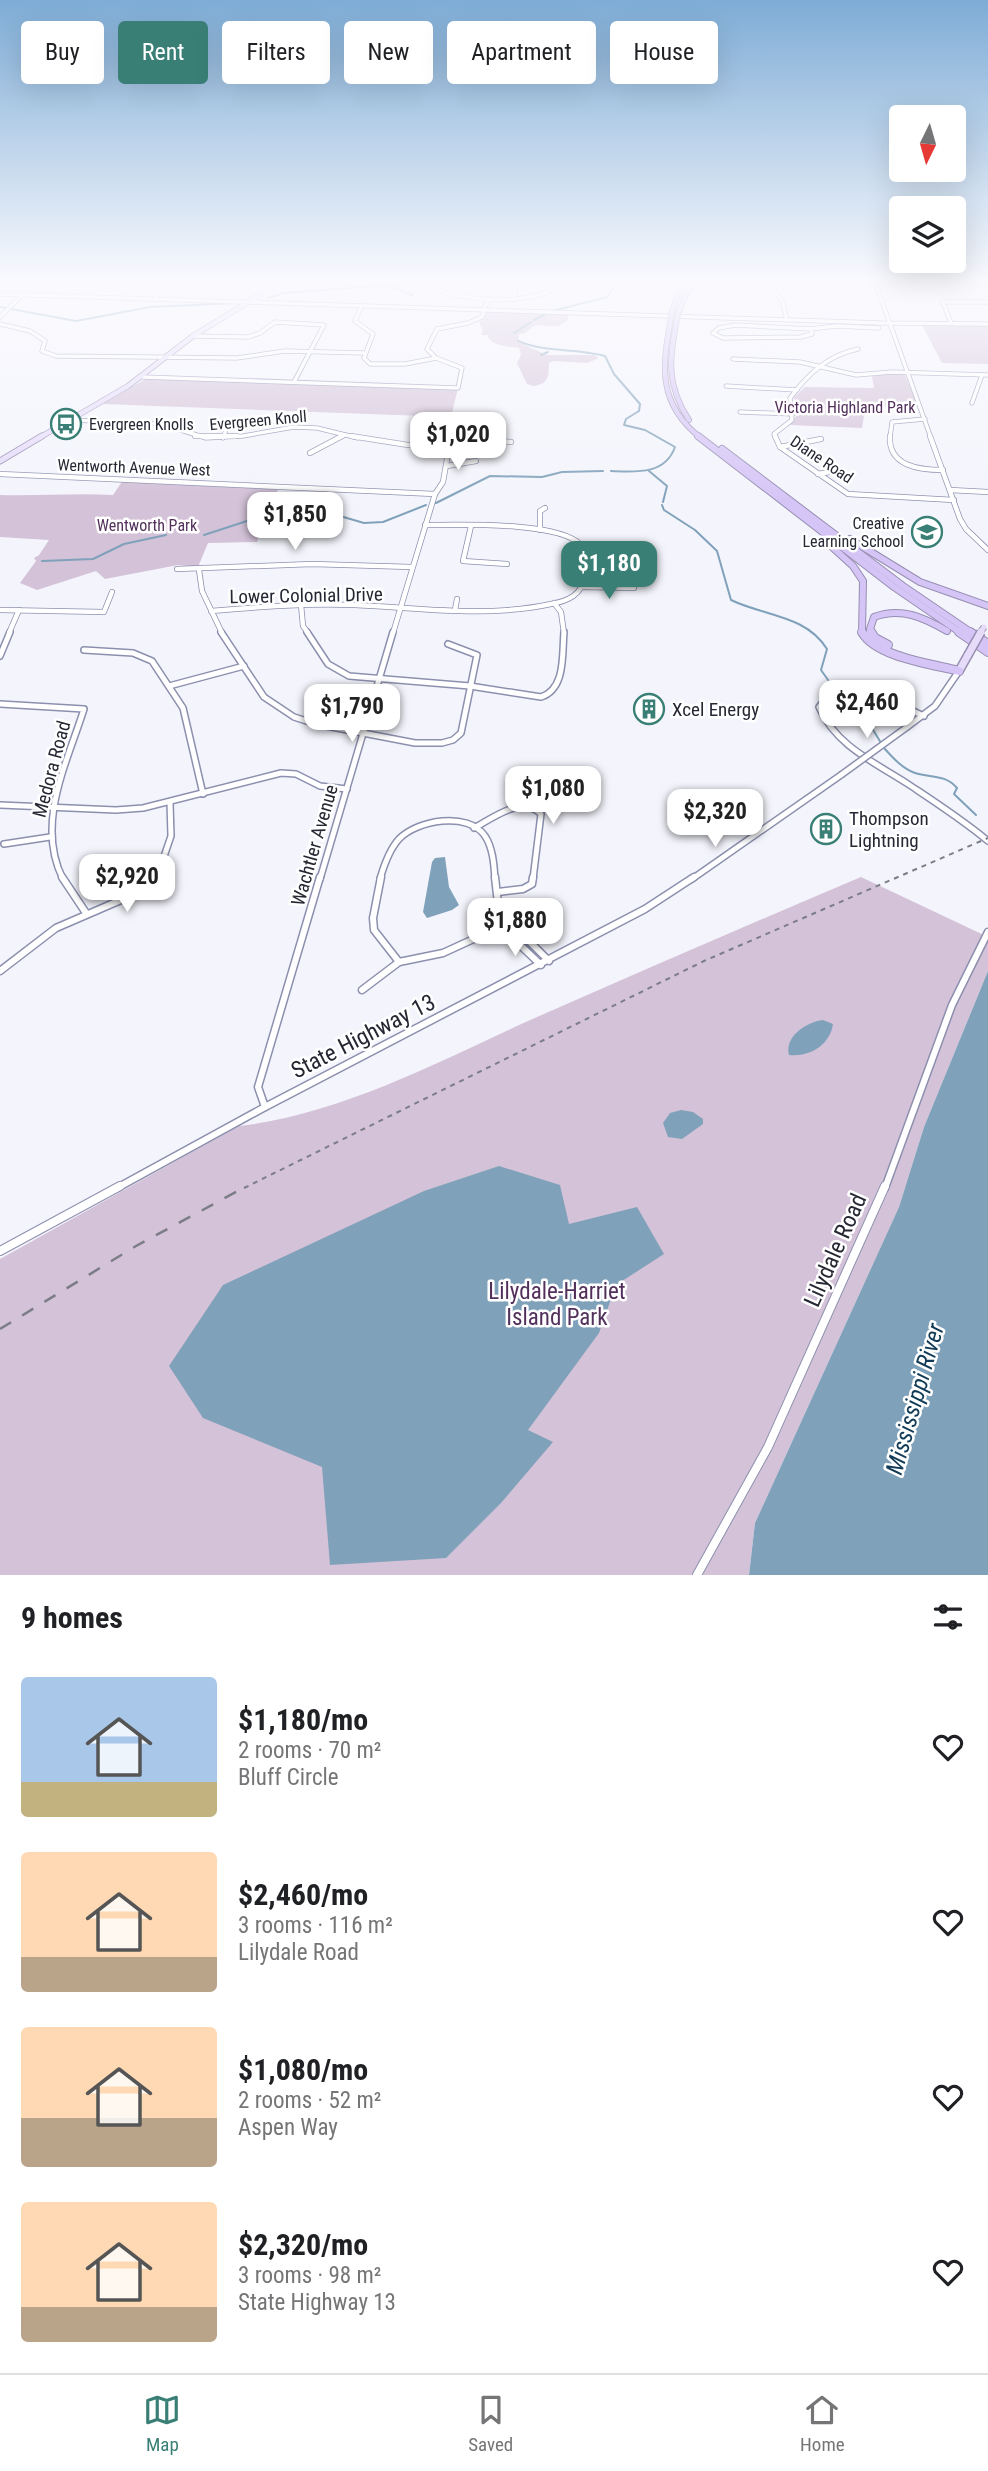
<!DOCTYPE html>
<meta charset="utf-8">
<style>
body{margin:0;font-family:"Roboto Condensed",sans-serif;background:#f6f6f6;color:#202124;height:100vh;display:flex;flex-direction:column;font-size:26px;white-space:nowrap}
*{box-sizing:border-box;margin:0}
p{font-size:23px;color:#757577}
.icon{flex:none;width:38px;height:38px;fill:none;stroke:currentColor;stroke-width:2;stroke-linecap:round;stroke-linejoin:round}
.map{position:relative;height:1575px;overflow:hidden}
.details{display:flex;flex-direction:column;background:#fff;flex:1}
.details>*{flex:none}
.top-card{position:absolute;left:21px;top:21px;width:947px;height:63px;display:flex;gap:14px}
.needle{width:46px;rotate:185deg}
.tools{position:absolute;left:889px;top:105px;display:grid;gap:14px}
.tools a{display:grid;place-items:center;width:77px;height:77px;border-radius:7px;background:#fff;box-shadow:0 7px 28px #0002;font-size:35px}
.price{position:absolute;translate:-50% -60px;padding:0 16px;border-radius:14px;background:#fff;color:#222;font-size:23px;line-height:46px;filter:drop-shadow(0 2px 4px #0008)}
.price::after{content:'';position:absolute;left:50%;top:42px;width:21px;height:16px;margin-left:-10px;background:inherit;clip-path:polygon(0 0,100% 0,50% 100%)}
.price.current{background:#397f75;color:#fff}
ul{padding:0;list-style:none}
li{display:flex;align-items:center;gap:21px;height:175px;padding:0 21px}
li span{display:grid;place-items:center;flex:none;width:196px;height:140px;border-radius:7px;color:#555}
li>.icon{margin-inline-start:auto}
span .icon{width:84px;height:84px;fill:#fffc;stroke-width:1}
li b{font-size:30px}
h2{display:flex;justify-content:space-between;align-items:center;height:84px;padding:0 21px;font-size:30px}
.pill{padding:0 24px;border-radius:7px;background:#fff;box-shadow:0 7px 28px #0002;font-size:24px;line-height:63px}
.pill.current{background:#397f75;color:#fff}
.tabs{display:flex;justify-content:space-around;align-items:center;height:98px;border-top:2px solid #e0e0e0;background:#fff;font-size:19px;color:#757577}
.tabs a{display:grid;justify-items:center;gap:4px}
.tabs .current{color:#397f75}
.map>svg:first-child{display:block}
.green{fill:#d4c2d8}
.water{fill:#80a1ba}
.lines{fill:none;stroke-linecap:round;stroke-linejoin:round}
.stream{stroke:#80a1ba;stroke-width:2}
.minor-far4-casing{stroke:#8c90ae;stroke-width:5}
.minor-far3-casing{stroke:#8c90ae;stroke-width:6}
.minor-far2-casing{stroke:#8c90ae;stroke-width:8}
.minor-far1-casing{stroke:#8c90ae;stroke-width:9}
.minor-casing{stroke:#8c90ae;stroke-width:10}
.major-far2-casing{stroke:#978eb2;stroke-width:6}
.major-far1-casing{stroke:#978eb2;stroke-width:7}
.major-casing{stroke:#978eb2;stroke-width:10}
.highway-far2-casing{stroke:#978eb2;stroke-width:6}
.highway-far1-casing{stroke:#978eb2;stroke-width:8}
.highway-casing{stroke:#978eb2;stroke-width:10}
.minor-far4{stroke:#fff;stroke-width:3.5}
.minor-far3{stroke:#fff;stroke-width:4.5}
.minor-far2{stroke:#fff;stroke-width:5}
.minor-far1{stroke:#fff;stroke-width:6}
.minor{stroke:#fff;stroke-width:8}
.major-far2{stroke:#e6dcfa;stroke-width:4.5}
.major-far1{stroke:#e6dcfa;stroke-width:5}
.major{stroke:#e6dcfa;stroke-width:7}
.highway-far2{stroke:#d5c5f6;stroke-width:4.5}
.highway-far1{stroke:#d5c5f6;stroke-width:6}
.highway{stroke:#d5c5f6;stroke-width:8}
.rail-far1{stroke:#7b7d87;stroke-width:2;stroke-dasharray:5 5;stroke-linecap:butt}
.rail{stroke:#7b7d87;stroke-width:2.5;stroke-dasharray:13 13;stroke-linecap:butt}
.minor-bridge-casing{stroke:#8c90ae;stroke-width:8;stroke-linecap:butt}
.major-bridge-far1-casing{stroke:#978eb2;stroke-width:7;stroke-linecap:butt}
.major-bridge-casing{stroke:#978eb2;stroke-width:10;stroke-linecap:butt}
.highway-bridge-casing{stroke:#978eb2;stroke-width:6;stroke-linecap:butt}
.minor-bridge{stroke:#fff;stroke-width:5}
.major-bridge-far1{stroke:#e6dcfa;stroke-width:5}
.major-bridge{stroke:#e6dcfa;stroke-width:7}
.highway-bridge{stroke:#d5c5f6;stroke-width:4.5}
.labels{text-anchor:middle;stroke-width:5;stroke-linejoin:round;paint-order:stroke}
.far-park-label{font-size:16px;fill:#52305b;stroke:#fff}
.far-street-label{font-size:16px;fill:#252733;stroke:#fff}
.far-poi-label{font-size:16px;fill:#252733;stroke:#fff;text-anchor:start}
.street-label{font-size:19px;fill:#252733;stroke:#fff}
.poi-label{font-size:19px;fill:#252733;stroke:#fff;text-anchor:start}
.near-street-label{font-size:23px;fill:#252733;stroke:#fff}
.near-park-label{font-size:23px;fill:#52305b;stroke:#fff}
.near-water-label{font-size:24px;font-style:italic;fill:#103a55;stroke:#fff}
</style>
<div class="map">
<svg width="988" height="1575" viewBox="0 0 988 1575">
<rect width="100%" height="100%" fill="#f4f5fc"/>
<g class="green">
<path d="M487,311L569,314L567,321L558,326L535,325L525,333L519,334L518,342L547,355H594L599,358L587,363L553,361L549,363C548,376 550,383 534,386L527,384L517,363L521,355L519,348C508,346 494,347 488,337L489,335H481L483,330L479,322L485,317Z"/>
<polygon points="921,323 988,325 988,364 942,363"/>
<polygon points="899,373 905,375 918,407 887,406 864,416 862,428 790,425 797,415 794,397 805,387 874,388 872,376"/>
<polygon points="147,378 458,388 451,417 103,404"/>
<path d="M123,480L279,487L257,542L208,543L198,567L178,565L105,579L96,571L37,590L20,583L36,561L34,558L39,555L49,540L0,537V495C37,496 75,493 113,495Z"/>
<polygon points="590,565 624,568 623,588 588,586"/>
<path d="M861,877L988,937V971L924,1127L899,1207L755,1523L749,1575H0V1259L239,1126C341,1114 436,1063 528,1021C639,972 750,924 861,877Z"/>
</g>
<g class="water">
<polygon points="445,857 449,887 459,905 452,910 427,918 423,912 432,862 435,858"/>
<polygon points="988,971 988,1575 749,1575 755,1523 899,1207 924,1127"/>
<path d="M823,1020L833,1024C830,1045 810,1057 789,1055C784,1037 806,1022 823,1020Z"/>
<polygon points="681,1110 693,1112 703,1119 703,1124 682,1139 668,1137 663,1123 670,1113"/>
<polygon points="499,1166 560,1185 569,1224 637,1207 664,1254 616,1285 599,1333 528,1430 553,1442 501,1503 446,1558 330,1565 322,1467 203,1418 169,1366 223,1285 424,1191"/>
</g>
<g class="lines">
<g class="stream">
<polyline points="268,298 283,293 378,286 393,287 412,295"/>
<polyline points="0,307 76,321 150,307 237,303"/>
<polyline points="552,311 607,297 618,282"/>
<polyline points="534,320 546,314"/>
<polyline points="514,333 531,322"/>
<path d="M518,341C546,353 576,348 605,356L614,374L640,404L639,411L626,419L624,425L645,430L675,447C665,475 636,472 611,471"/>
<polyline points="541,355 548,352"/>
<polyline points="649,471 667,486 663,502"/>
<polyline points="436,503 490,476 542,477 562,472 603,471"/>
<path d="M662,505L664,510L695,530L717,551L731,600C764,616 806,615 827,649L821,670L833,687"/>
<polyline points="291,520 305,521 340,516 364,523 383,522 426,505"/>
<polyline points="204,535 253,519 285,519"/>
<polyline points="42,561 93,559 124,544 166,535"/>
<polyline points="840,694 863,713 881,743"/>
<path d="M884,748C893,758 903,769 915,773C931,778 945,774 957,788L954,794L976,815"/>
</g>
<g class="minor-far4-casing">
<g id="minor-far4">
<polyline points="280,282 310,285"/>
<path d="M412,282C450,296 497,306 538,295C555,291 558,282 579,282"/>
<polyline points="765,282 782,300 787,320"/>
<polyline points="875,282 931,438"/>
<polyline points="0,294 881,323 988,324"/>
<polyline points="513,297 516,287"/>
<polyline points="155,298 168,282"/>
<polyline points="361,307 355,321 373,334 364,358 370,364 405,364 436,358"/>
<polyline points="0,317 23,294"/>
<polyline points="951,323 943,302 988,302"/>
<polyline points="0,324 30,331 45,341 42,351 56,356 237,358 285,351 364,353"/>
<polygon points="735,325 811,329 812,334 801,337 723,338 713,333 719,328"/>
<polyline points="811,329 836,326 879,328"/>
<polyline points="193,336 248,337 260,333 275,322 324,325 294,382"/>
<polyline points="733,359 800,362 856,375 892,372 988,375"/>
<polyline points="143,377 458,388 462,368 436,358 427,349 437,329 468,323 482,317 488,298"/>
<polyline points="726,386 797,390"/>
<polyline points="972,403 982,375"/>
<polyline points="740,412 793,414"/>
<polyline points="71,420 162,424 206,438 243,436 294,427 317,428 358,438"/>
<polyline points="223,438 228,424"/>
<polyline points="339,438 345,435"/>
<polyline points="451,438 452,432"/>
<path d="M776,438L774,434L792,420L790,398C808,374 828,355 858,349"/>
<polyline points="890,438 892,422 925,419"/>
</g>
</g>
<g class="minor-far3-casing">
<g id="minor-far3">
<polyline points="195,436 237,436"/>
<polyline points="351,436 408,445 448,446 482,439 511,442"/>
<polyline points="775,436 780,447 848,494 954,500"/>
<path d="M890,436C888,466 919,470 943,470"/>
<polyline points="930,436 960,519 966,529 988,550"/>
<polyline points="780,447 821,439"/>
<polyline points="310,453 342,436"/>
<polyline points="447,466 476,461"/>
<polyline points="0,474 435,494"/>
<polyline points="818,474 841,470"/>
<polyline points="950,490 988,492"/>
<polyline points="471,526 463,561 507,564"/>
<polyline points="540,530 540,511 545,508"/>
<polyline points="177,569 312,564 412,567"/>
<polyline points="199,570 202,591 222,633"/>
<polyline points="583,587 634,588"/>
<polyline points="554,603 561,612 564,633"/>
<polyline points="301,605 303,626 308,633"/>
<polyline points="0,610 104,612 112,592"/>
<polyline points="455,610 457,599"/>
<path d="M211,611C259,607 307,603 355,605C421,608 486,618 551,604C568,601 582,595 585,576C586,567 588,553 581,545C559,521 458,525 425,525"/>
<polyline points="9,633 19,610"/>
<polyline points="393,633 435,494 443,482 451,436"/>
</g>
</g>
<g class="minor-far2-casing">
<g id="minor-far2">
<polyline points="221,632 264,697 294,717 316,724 415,743 442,743 453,740 461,733 477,655 448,644"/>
<path d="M307,632L328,664L349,676L470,686L541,697C566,689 562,654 564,632"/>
<polyline points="84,650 133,653 152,661 183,708 203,794"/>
<polyline points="0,656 10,632"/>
<polyline points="169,686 244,666"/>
<path d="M0,704L84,709C67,763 35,824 63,879"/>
<path d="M924,716C893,702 845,673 819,707C836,746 874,762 908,784C935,802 963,820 988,841"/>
<polyline points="907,727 935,706 959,671"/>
<polyline points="0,805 116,810 143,808 281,773 296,774 320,786 347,789"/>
<path d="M474,828C493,818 522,795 541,814L533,879"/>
<polyline points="4,844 50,837"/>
<polyline points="154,879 158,874 171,836 170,803"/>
<polyline points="320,879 393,632"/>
<path d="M380,879C384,865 389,850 399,839C417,820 468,811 485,836C493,848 494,865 495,879"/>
<polyline points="692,879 841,775"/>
</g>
</g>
<g class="minor-far1-casing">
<g id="minor-far1">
<polyline points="62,877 86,913"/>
<polyline points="381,877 373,918 374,930 399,962 443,953 504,925"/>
<polyline points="495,877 498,904 504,925"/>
<polyline points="498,892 523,889 532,884 533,877"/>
<polyline points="504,925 530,942 549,961"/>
<polyline points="518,937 518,943 541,965"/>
<polyline points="0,971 56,928 144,890 155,877"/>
<polyline points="362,990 399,962"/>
<polyline points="265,1107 258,1087 320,877"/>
<polyline points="117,1188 265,1107 645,909 694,877"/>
<polyline points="885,1188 952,1005 988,932"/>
</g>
</g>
<g class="minor-casing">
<g id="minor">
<polyline points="0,1251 120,1186"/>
<polyline points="697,1575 768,1447 885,1186"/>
</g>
</g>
<g class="major-far2-casing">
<polyline id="major-far2" points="39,438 128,386 193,336 281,282"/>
</g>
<g class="major-far1-casing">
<polyline id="major-far1" points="0,461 42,436"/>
</g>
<g class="major-casing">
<polyline id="major" points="959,671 968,655"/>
</g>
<g class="highway-far2-casing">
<g id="highway-far2">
<polyline points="672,311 677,297 688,284"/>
<polyline points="679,311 688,291 697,282"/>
<path d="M671,318C662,366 657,404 701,438"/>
<path d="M677,318C670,359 665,383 689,420"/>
</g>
</g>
<g class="highway-far1-casing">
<g id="highway-far1">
<polyline points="698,436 894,587 961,633"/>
<polyline points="722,449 903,586 972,633"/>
<polyline points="850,539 920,582 988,606"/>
<polyline points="830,545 853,566 863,581 862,633"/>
<path d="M872,633L870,629L874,617C901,607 923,617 947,631"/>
</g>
</g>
<g class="highway-casing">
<g id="highway">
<path d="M862,632C876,657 932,664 959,671"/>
<polyline points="871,632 875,638 888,645"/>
<polyline points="959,632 988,652"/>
<polyline points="970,632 988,644"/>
</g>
</g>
<use href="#minor-far4" class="minor-far4"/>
<use href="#minor-far3" class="minor-far3"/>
<use href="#minor-far2" class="minor-far2"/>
<use href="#minor-far1" class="minor-far1"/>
<use href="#minor" class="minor"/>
<use href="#major-far2" class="major-far2"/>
<use href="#major-far1" class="major-far1"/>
<use href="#major" class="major"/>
<use href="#highway-far2" class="highway-far2"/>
<use href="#highway-far1" class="highway-far1"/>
<use href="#highway" class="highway"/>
<polyline class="rail-far1" points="244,1188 704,961 988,838"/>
<polyline class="rail" points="0,1329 136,1246 247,1186"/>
<g class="minor-bridge-casing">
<polyline id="minor-bridge" points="841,775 907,727"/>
</g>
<g class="major-bridge-far1-casing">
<polyline id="major-bridge-far1" points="980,633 984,627"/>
</g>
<g class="major-bridge-casing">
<polyline id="major-bridge" points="968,655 981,632"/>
</g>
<g class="highway-bridge-casing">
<g id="highway-bridge">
<polyline points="671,318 672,311"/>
<polyline points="677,318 679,311"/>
</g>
</g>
<use href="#minor-bridge" class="minor-bridge"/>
<use href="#major-bridge-far1" class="major-bridge-far1"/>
<use href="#major-bridge" class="major-bridge"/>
<use href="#highway-bridge" class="highway-bridge"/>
</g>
<linearGradient id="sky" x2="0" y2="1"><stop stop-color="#7eacd6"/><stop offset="0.56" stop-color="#fafafe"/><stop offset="1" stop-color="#fafafe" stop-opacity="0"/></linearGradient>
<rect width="988" height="502" fill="url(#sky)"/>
<defs>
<g id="bus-ring" transform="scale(1.575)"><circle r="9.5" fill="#fff" stroke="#397f75" stroke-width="1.5"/><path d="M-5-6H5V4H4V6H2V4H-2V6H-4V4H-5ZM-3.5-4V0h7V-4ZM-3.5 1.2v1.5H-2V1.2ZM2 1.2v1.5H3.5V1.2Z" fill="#397f75"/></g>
<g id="school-ring" transform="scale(1.575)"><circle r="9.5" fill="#fff" stroke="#397f75" stroke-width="1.5"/><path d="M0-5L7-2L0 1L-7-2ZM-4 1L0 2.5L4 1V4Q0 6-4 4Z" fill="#397f75"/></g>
<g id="building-ring" transform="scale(1.575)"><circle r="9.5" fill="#fff" stroke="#397f75" stroke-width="1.5"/><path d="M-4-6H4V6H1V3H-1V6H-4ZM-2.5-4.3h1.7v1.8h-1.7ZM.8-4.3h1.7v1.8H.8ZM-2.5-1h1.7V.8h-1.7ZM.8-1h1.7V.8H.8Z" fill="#397f75"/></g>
</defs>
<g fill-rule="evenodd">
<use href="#bus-ring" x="66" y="424"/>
<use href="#school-ring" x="927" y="532"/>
<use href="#building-ring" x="649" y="709"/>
<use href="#building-ring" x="826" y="829"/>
</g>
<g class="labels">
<g class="far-park-label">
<text x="845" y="413">Victoria Highland Park</text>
<text x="147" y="531">Wentworth Park</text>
</g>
<g class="far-street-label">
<text transform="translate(258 420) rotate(-5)" y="6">Evergreen Knoll</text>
<text transform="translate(822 459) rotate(34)" y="6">Diane Road</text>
<text transform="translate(134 467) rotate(2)" y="6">Wentworth Avenue West</text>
</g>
<g class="far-poi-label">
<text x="89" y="430">Evergreen Knolls</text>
<text x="904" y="529" text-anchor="end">Creative<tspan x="904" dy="18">Learning School</tspan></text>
</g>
<g class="street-label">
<text transform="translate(306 595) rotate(-1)" y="7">Lower Colonial Drive</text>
<text transform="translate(51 769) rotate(-75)" y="7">Medora Road</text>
<text transform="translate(314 845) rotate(-74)" y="7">Wachtler Avenue</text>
</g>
<g class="poi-label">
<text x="672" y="716">Xcel Energy</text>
<text x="849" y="825">Thompson<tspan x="849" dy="22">Lightning</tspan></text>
</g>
<g class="near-street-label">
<text transform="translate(363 1036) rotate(-27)" y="8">State Highway 13</text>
<text transform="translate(835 1250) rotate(-66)" y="8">Lilydale Road</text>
</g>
<g class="near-park-label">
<text x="557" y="1299">Lilydale-Harriet<tspan x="557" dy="26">Island Park</tspan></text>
</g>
<g class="near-water-label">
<text transform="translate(915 1399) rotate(-74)" y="8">Mississippi River</text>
</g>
</g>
</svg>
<div class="tools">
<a><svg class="needle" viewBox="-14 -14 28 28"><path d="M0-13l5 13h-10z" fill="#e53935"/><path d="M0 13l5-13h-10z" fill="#757577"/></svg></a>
<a><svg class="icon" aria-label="layers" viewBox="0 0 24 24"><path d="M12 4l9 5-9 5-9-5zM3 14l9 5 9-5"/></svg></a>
</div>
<b class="price" style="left:458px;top:472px">$1,020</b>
<b class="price" style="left:295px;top:552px">$1,850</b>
<b class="price current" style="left:609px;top:601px">$1,180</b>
<b class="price" style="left:867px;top:740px">$2,460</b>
<b class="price" style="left:352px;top:744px">$1,790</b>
<b class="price" style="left:553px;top:826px">$1,080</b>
<b class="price" style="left:715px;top:849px">$2,320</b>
<b class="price" style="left:127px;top:914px">$2,920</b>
<b class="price" style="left:515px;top:958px">$1,880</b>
<div class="top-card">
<a class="pill">Buy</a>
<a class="pill current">Rent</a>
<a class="pill">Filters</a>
<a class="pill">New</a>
<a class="pill">Apartment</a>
<a class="pill">House</a>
</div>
</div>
<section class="details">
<h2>9 homes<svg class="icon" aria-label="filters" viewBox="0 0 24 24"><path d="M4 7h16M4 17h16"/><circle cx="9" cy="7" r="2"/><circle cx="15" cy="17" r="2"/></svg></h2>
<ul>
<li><span style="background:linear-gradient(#a9c7e8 75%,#c2b280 0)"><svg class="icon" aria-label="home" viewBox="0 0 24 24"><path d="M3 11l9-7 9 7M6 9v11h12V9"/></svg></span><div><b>$1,180/mo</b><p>2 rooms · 70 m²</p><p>Bluff Circle</p></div><svg class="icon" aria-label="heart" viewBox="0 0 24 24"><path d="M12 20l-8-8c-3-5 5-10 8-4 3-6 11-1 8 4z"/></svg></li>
<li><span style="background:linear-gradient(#ffd9b3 75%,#b9a48a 0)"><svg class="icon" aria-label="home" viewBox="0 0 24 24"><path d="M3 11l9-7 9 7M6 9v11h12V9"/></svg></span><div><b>$2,460/mo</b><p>3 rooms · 116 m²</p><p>Lilydale Road</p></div><svg class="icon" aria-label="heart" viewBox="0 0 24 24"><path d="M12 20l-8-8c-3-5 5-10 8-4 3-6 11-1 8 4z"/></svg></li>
<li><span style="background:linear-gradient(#ffd9b3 65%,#b9a48a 0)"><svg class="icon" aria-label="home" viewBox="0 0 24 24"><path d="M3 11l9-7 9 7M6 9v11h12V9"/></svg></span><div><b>$1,080/mo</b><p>2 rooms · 52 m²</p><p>Aspen Way</p></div><svg class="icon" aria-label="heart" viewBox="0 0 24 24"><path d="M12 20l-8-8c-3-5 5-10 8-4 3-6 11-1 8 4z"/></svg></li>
<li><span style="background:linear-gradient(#ffd9b3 75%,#b9a48a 0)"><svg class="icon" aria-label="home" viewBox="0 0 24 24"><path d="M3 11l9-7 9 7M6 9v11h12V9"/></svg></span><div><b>$2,320/mo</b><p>3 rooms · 98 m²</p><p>State Highway 13</p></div><svg class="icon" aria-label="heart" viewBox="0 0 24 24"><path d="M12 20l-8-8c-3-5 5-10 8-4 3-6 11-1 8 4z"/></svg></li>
</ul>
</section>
<nav class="tabs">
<a class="current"><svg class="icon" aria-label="map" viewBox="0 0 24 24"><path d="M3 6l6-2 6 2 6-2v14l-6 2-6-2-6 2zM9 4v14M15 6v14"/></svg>Map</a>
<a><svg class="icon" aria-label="saved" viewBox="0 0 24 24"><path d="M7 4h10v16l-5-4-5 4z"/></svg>Saved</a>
<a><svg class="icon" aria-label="home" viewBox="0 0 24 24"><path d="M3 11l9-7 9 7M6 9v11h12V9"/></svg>Home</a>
</nav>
